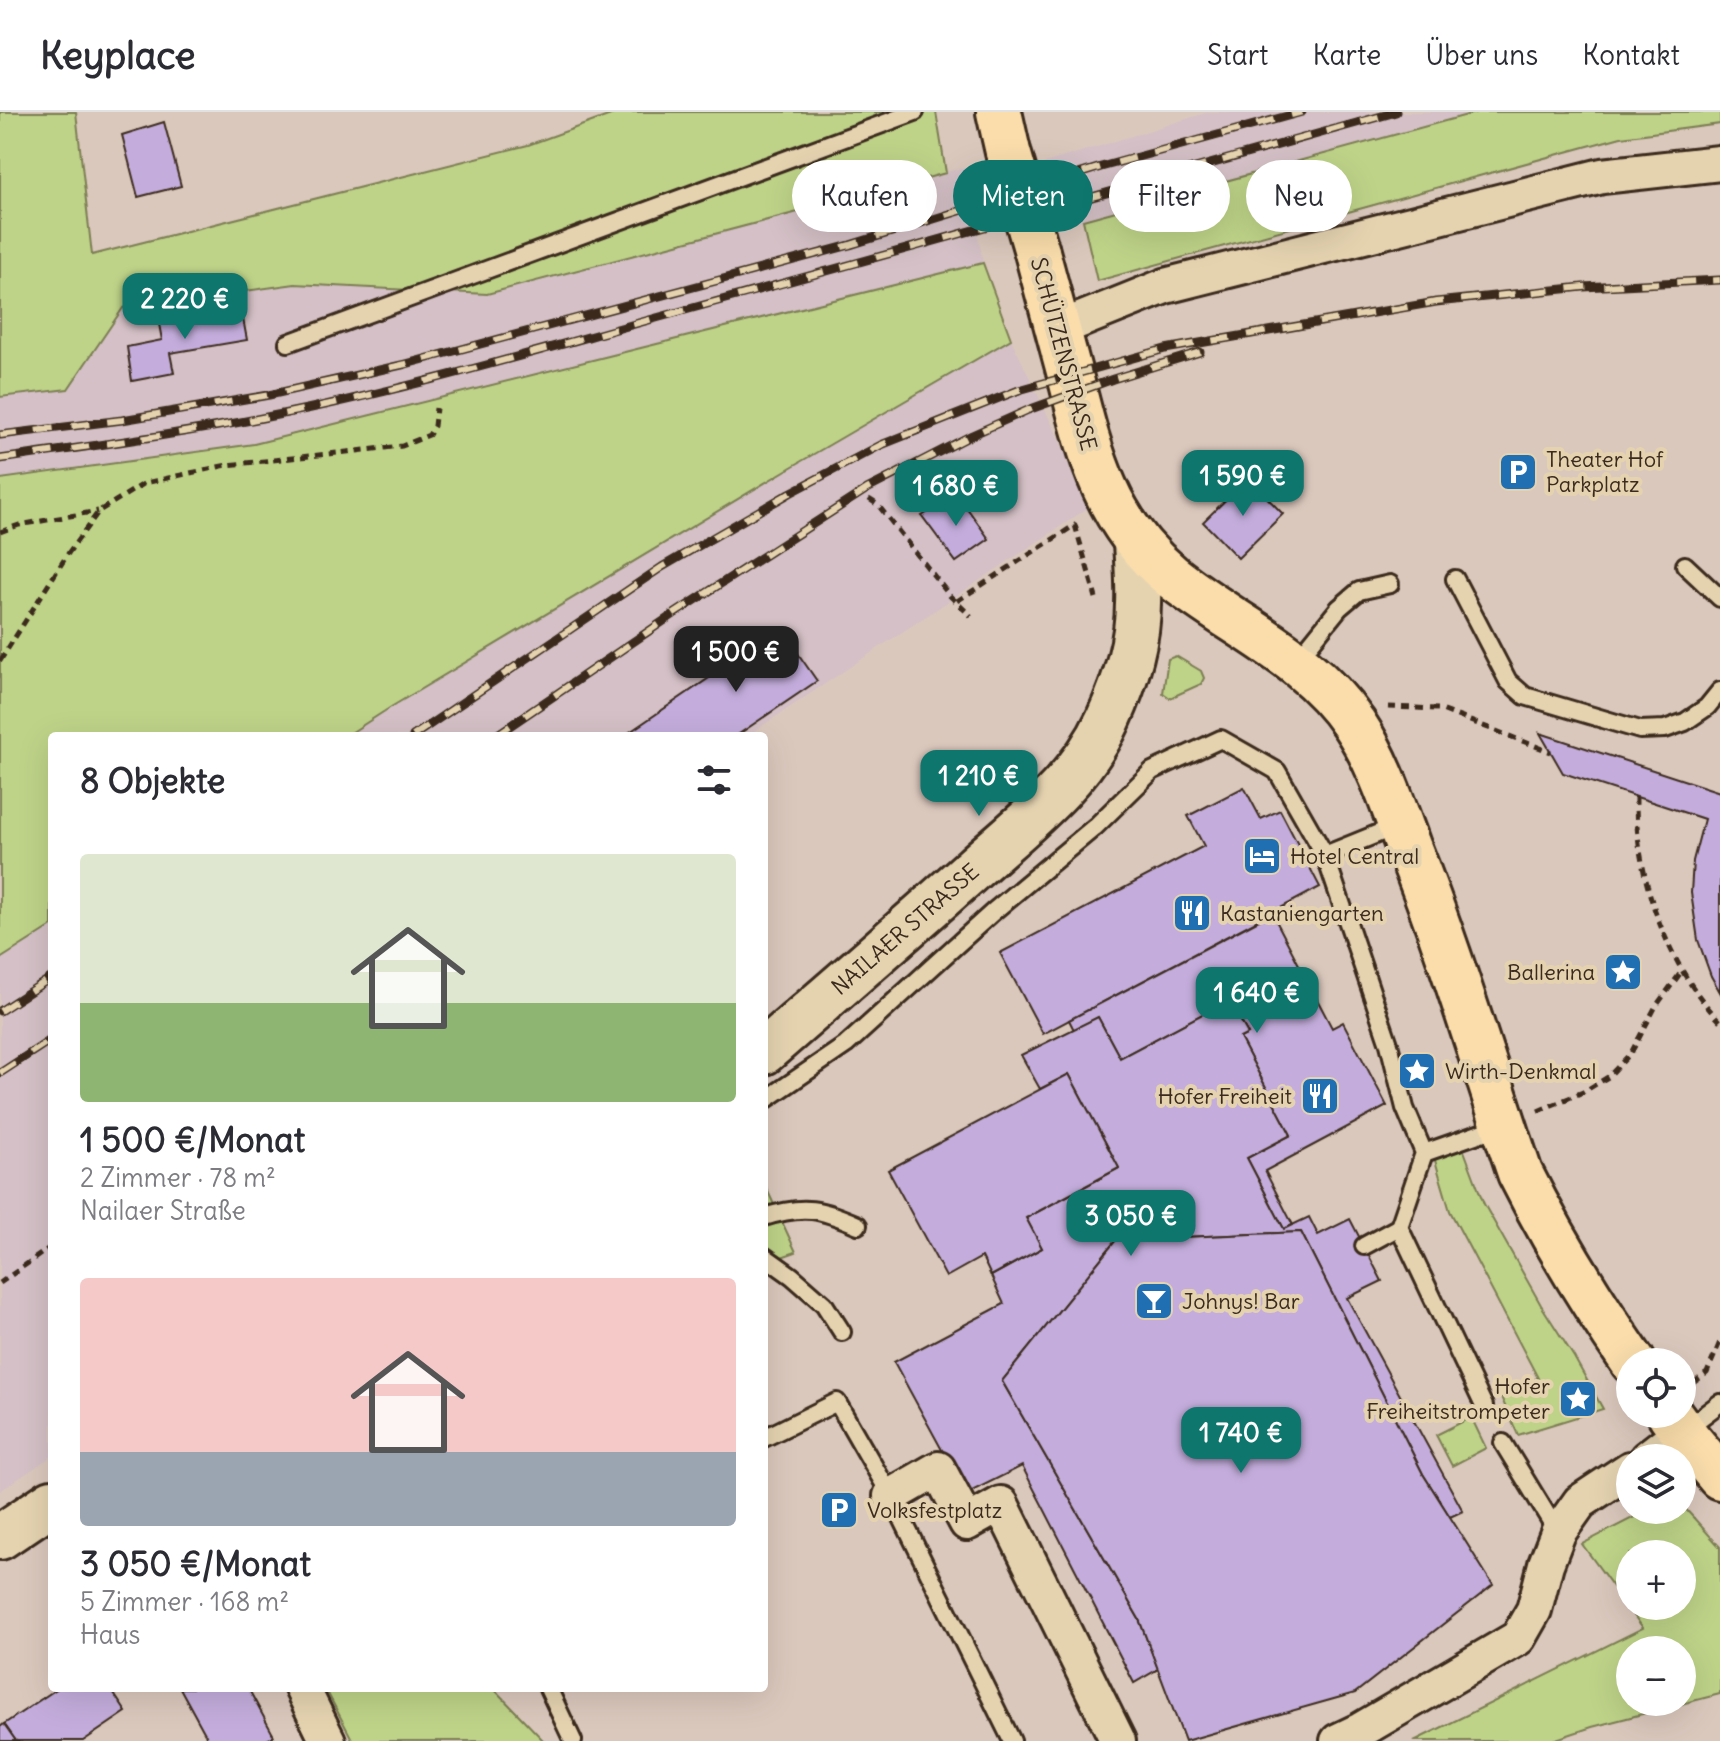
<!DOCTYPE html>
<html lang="de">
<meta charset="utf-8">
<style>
body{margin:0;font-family:Delius,sans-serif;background:#f7f7f7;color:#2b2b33;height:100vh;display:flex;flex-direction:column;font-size:30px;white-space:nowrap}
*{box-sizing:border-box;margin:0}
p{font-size:26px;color:#7c7c81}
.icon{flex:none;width:44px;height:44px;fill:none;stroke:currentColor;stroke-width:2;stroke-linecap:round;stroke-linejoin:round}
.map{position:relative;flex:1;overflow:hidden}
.panel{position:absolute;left:48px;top:620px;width:720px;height:960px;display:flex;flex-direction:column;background:#fff;border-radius:8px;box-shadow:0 8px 32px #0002}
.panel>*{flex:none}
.banner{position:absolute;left:792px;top:48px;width:760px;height:72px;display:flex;gap:16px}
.controls{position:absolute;left:1616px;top:1236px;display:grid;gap:16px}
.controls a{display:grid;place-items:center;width:80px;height:80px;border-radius:50%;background:#fff;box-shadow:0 8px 32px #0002;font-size:40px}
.price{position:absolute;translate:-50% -68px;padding:0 18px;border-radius:16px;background:#0f766e;color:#fff;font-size:26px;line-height:52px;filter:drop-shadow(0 2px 4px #0008)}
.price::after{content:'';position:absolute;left:50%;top:48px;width:24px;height:18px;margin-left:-12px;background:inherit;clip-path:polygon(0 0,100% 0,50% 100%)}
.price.on{background:#222;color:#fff}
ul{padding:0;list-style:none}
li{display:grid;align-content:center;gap:16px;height:424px;padding:0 32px}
li span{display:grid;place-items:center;height:248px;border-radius:8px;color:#555}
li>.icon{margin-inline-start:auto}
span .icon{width:144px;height:144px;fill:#fffc;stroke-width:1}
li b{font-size:34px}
h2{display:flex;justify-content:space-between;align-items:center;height:96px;padding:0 32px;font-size:34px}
.pill{padding:0 28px;border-radius:36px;background:#fff;box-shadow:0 8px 32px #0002;font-size:28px;line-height:72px}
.pill.on{background:#0f766e;color:#fff}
header{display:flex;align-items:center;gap:48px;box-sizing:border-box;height:112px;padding:0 40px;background:#fff;border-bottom:2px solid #e1e1e2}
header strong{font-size:38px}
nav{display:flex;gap:44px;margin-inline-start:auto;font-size:28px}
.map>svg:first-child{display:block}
.built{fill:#d4c0c6}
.green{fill:#bed388;stroke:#7c7e53;stroke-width:2;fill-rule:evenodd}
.building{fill:#c4addc;stroke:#3b2a1e;stroke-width:2}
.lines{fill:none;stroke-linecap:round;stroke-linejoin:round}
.lane-casing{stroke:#3b2a1e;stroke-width:22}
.street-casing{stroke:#3b2a1e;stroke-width:40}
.secondary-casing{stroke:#3b2a1e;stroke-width:50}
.primary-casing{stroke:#3b2a1e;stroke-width:50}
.path{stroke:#3b2a1e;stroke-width:5;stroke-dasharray:8 6;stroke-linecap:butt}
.lane{stroke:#e5d3b0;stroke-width:16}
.street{stroke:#e5d3b0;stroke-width:34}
.secondary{stroke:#e5d3b0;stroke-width:44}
.primary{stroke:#faddab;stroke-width:44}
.rail-casing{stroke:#3b2a1e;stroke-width:9}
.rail{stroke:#e5d3b0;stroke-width:6;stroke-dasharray:18;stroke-linecap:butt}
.primary-bridge-casing{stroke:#3b2a1e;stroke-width:50;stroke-linecap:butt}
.primary-bridge{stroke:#faddab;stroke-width:44}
.labels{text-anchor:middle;stroke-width:8;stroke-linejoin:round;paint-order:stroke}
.street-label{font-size:22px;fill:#3b2a1e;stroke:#e5d3b0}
.poi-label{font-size:22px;fill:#3b2a1e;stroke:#e5d3b0;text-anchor:start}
</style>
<header>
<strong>Keyplace</strong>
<nav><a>Start</a><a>Karte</a><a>Über uns</a><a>Kontakt</a></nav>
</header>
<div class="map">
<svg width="1720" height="1629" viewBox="0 0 1720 1629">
<rect width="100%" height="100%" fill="#dbc8bd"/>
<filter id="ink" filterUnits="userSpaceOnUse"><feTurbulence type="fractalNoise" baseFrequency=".0125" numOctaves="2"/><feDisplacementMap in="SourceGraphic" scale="16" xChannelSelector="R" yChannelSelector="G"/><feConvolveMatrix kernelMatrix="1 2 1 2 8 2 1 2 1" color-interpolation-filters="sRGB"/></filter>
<g filter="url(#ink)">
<g class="built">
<polygon points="1209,0 1478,0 1058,115 1045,51"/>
<polygon points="965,55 983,151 254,332 0,367 0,285 68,277 123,196 295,172 487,182"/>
<polygon points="1011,227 1091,394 747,624 346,624 391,595 788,357"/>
<polygon points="52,814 52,1344 0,1379 0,847"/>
</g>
<g class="green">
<polygon points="0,0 76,0 92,143 528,33 619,0 936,0 946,61 487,182 295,172 123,196 68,277 0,285"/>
<polygon points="1478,0 1720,0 1720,12 1621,25 1097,169 1083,108"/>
<polygon points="983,151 1011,227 788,357 391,595 346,624 52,624 52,814 0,847 0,367 254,332"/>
<polygon points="1176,544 1201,559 1204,566 1201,572 1170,586 1163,581 1168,547"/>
<polygon points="1460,1028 1484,1092 1541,1193 1574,1245 1603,1297 1518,1323 1501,1285 1538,1266 1450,1099 1432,1038"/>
<polygon points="764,1071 796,1140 764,1151"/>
<polygon points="1468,1307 1474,1311 1486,1336 1452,1354 1436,1323"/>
<path d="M1682,1393L1720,1435V1582L1592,1615L1550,1629H1414L1643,1516L1582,1432L1648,1398H1682ZM1630,1442H1682V1494H1630ZM1630,1538H1682V1590H1630Z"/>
<polygon points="325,1576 493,1576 544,1629 353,1629"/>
</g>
<g class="building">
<polygon points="164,10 181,74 138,85 122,23"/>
<polygon points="241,196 247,228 170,241 174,261 132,269 127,235 162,228 159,212"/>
<polygon points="1248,366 1283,402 1238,446 1203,410"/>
<polygon points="957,382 989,427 956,450 922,404"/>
<polygon points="781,517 817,569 736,624 624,624"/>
<polygon points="1540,621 1720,680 1720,880 1711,864 1698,828 1691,781 1693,749 1704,707 1563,661"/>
<polygon points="1244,675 1261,707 1280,698 1320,775 1043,922 1000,841 1204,734 1188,704"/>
<polygon points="1272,801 1332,916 1343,910 1387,994 1265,1059 1293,1113 1284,1117 1247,1046 1291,1023 1240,926 1248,922 1229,888 1120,946 1098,905 1074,918 1069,908"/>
<polygon points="1229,888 1248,922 1240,926 1291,1023 1247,1046 1284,1117 1309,1105 1318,1123 1350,1107 1382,1169 1347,1186 1463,1399 1450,1405 1423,1362 1301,1120 1116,1128 1002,1269 1139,1507 1158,1557 1134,1571 1022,1354 966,1382 894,1250 1004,1192 991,1164 1042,1136 1026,1106 1119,1056 1069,962 1040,977 1021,943 1098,905 1120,946"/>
<polygon points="1069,962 1119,1056 1026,1106 1042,1136 991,1164 982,1145 946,1165 888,1058"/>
<polygon points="1301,1120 1423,1362 1493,1473 1355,1581 1185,1629 1139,1507 1002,1269 1116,1128"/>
<polygon points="58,1576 110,1576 126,1600 83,1629 16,1629 4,1612"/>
<polygon points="180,1576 248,1576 274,1624 265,1629 209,1629"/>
<polygon points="4,1612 16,1629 0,1629 0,1615"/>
</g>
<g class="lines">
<g class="lane-casing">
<g id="lane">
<polyline points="288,231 915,0"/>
<polyline points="1685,453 1720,486"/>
<polyline points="1455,467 1508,569 1525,584 1640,618 1665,617 1685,610 1707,595 1720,579"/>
<polyline points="1297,548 1339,496 1359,479 1390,472"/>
<polyline points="1399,713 1325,743 1389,932 1405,996 1424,1041 1399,1115 1484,1294"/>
<polyline points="764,989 846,933 994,799 1096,714 1152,659 1221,627 1277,659 1325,743"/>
<polyline points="1424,1041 1501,1014"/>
<path d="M764,1105C805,1092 820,1097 858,1113"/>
<polyline points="1364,1134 1399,1115"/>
<polyline points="764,1144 792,1164 824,1192 842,1220"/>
<polyline points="1683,1319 1720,1291"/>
<polyline points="764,1326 837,1290 891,1384 1012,1629"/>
<polyline points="1503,1331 1558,1421"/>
<polyline points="548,1576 573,1629"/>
</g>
</g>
<g class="street-casing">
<g id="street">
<polyline points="1058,217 1165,174 1602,64 1720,51"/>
<polyline points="1647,1346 1682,1319"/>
<polyline points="891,1384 938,1357 967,1411 1001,1392 1118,1629"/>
<polyline points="302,1576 328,1629"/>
<polyline points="1338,1629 1361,1618 1518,1526 1534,1498 1546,1452 1558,1421 1580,1390 1630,1357"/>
</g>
</g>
<g class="secondary-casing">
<g id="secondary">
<path d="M764,940C834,879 905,818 974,756C1023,712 1080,670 1108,608C1124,573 1138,531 1138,491C1139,471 1137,451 1136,430"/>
<polyline points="0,1425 52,1390"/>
</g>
</g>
<g class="primary-casing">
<g id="primary">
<polyline points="999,0 1008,40"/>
<path d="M1037,140C1048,181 1059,222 1070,263C1090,342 1105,409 1171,464C1234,515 1307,542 1354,612C1378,648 1393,693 1408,734C1451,841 1483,952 1520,1061C1553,1127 1591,1189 1633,1250"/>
<polyline points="1670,1302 1689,1328 1720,1365"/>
</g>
</g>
<g class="path">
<polyline points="869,387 878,393 950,484 971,504"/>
<polyline points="0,420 19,413 98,399"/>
<polyline points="957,489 1075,413 1096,486"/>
<polyline points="0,549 69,440 99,399 145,371 227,353 402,334 429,323 434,314 436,296"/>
<polyline points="1388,595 1439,597 1551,640"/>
<path d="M1636,685C1635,763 1666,853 1720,909"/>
<polyline points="1538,999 1583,980 1608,965 1631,941 1656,894 1682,859"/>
<polyline points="0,1171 52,1134"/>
<polyline points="1693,1271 1707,1261 1720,1230"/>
</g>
<use href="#lane" class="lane"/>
<use href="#street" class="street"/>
<use href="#secondary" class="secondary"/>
<use href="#primary" class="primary"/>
<g class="rail-casing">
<g id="rail">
<polyline points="0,323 122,308 269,283 406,252 850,133 1101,55 1302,0"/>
<path d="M0,347C91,334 182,322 272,304C407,278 539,238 671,202C913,136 1154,67 1396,0"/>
<polyline points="413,624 662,455 790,381 881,333 1019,278 1165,237 1436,190 1583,175 1720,168"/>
<polyline points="495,624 674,502 867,377 972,323 1028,298 1113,267 1200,240"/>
<polyline points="0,899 52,865"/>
<polyline points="0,961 52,927"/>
</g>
</g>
<use href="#rail" class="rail"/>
<g class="primary-bridge-casing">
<polyline id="primary-bridge" points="1008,40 1037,140"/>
</g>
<use href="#primary-bridge" class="primary-bridge"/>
</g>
</g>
<defs>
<g id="parking-square" transform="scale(2)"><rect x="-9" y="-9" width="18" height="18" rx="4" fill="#1f6fb2" stroke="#e5d3b0"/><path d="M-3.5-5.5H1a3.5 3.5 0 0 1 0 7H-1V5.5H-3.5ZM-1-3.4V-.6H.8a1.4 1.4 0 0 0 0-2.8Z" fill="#fff"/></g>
<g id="hotel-square" transform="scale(2)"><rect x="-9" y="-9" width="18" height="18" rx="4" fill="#1f6fb2" stroke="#e5d3b0"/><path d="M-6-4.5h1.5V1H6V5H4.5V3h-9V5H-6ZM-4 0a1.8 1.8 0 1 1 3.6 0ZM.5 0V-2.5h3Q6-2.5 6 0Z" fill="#fff"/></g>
<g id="restaurant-square" transform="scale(2)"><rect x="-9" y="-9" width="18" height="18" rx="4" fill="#1f6fb2" stroke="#e5d3b0"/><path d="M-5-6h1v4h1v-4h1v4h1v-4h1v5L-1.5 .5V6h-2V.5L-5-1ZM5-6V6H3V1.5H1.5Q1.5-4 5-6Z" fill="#fff"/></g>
<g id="sight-square" transform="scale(2)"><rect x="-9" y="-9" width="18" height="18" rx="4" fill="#1f6fb2" stroke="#e5d3b0"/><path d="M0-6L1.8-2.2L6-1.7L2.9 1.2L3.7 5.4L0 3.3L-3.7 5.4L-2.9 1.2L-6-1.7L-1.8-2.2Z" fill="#fff"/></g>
<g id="bar-square" transform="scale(2)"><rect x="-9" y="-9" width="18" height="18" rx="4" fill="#1f6fb2" stroke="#e5d3b0"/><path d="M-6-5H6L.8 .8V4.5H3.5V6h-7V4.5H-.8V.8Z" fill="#fff"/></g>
</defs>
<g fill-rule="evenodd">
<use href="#parking-square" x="1518" y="360"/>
<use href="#hotel-square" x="1262" y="744"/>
<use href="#restaurant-square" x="1192" y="801"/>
<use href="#sight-square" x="1623" y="860"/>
<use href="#sight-square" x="1417" y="959"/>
<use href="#restaurant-square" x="1320" y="984"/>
<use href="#bar-square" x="1154" y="1189"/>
<use href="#sight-square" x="1578" y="1287"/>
<use href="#parking-square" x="839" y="1398"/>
</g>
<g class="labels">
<g class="street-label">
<text transform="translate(1064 242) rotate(75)" y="8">SCHÜTZENSTRASSE</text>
<text transform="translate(905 817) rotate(-41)" y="8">NAILAER STRASSE</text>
</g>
<g class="poi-label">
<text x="1546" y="355">Theater Hof<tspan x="1546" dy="25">Parkplatz</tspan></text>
<text x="1290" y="752">Hotel Central</text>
<text x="1220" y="809">Kastaniengarten</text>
<text x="1595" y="868" text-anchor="end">Ballerina</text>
<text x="1445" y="967">Wirth-Denkmal</text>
<text x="1292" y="992" text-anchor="end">Hofer Freiheit</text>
<text x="1182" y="1197">Johnys! Bar</text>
<text x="1550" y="1282" text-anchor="end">Hofer<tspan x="1550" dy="25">Freiheitstrompeter</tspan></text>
<text x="867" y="1406">Volksfestplatz</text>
</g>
</g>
</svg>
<div class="controls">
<a><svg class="icon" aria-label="locate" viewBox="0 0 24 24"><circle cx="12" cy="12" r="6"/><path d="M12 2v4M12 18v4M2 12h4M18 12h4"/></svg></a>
<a><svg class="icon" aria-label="layers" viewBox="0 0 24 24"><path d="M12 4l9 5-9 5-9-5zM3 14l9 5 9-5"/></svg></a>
<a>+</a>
<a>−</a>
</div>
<b class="price" style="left:185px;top:229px">2 220 €</b>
<b class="price" style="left:1243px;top:406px">1 590 €</b>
<b class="price" style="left:956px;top:416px">1 680 €</b>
<b class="price on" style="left:736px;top:582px">1 500 €</b>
<b class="price" style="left:979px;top:706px">1 210 €</b>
<b class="price" style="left:1257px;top:923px">1 640 €</b>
<b class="price" style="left:1131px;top:1146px">3 050 €</b>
<b class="price" style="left:1241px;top:1363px">1 740 €</b>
<div class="banner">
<a class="pill">Kaufen</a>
<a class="pill on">Mieten</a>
<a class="pill">Filter</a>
<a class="pill">Neu</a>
</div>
<section class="panel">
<h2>8 Objekte<svg class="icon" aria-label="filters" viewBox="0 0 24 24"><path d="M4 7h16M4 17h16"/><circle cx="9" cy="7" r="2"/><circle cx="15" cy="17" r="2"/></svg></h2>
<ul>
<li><span style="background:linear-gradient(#dfe7d0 60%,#8fb573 0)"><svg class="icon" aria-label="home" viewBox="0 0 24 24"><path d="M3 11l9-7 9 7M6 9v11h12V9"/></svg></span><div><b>1 500 €/Monat</b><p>2 Zimmer · 78 m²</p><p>Nailaer Straße</p></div></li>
<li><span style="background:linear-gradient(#f6c9c9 70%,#9aa5b1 0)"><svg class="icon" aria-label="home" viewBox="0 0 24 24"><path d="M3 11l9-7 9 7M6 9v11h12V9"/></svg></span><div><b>3 050 €/Monat</b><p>5 Zimmer · 168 m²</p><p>Haus</p></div></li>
</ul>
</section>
</div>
